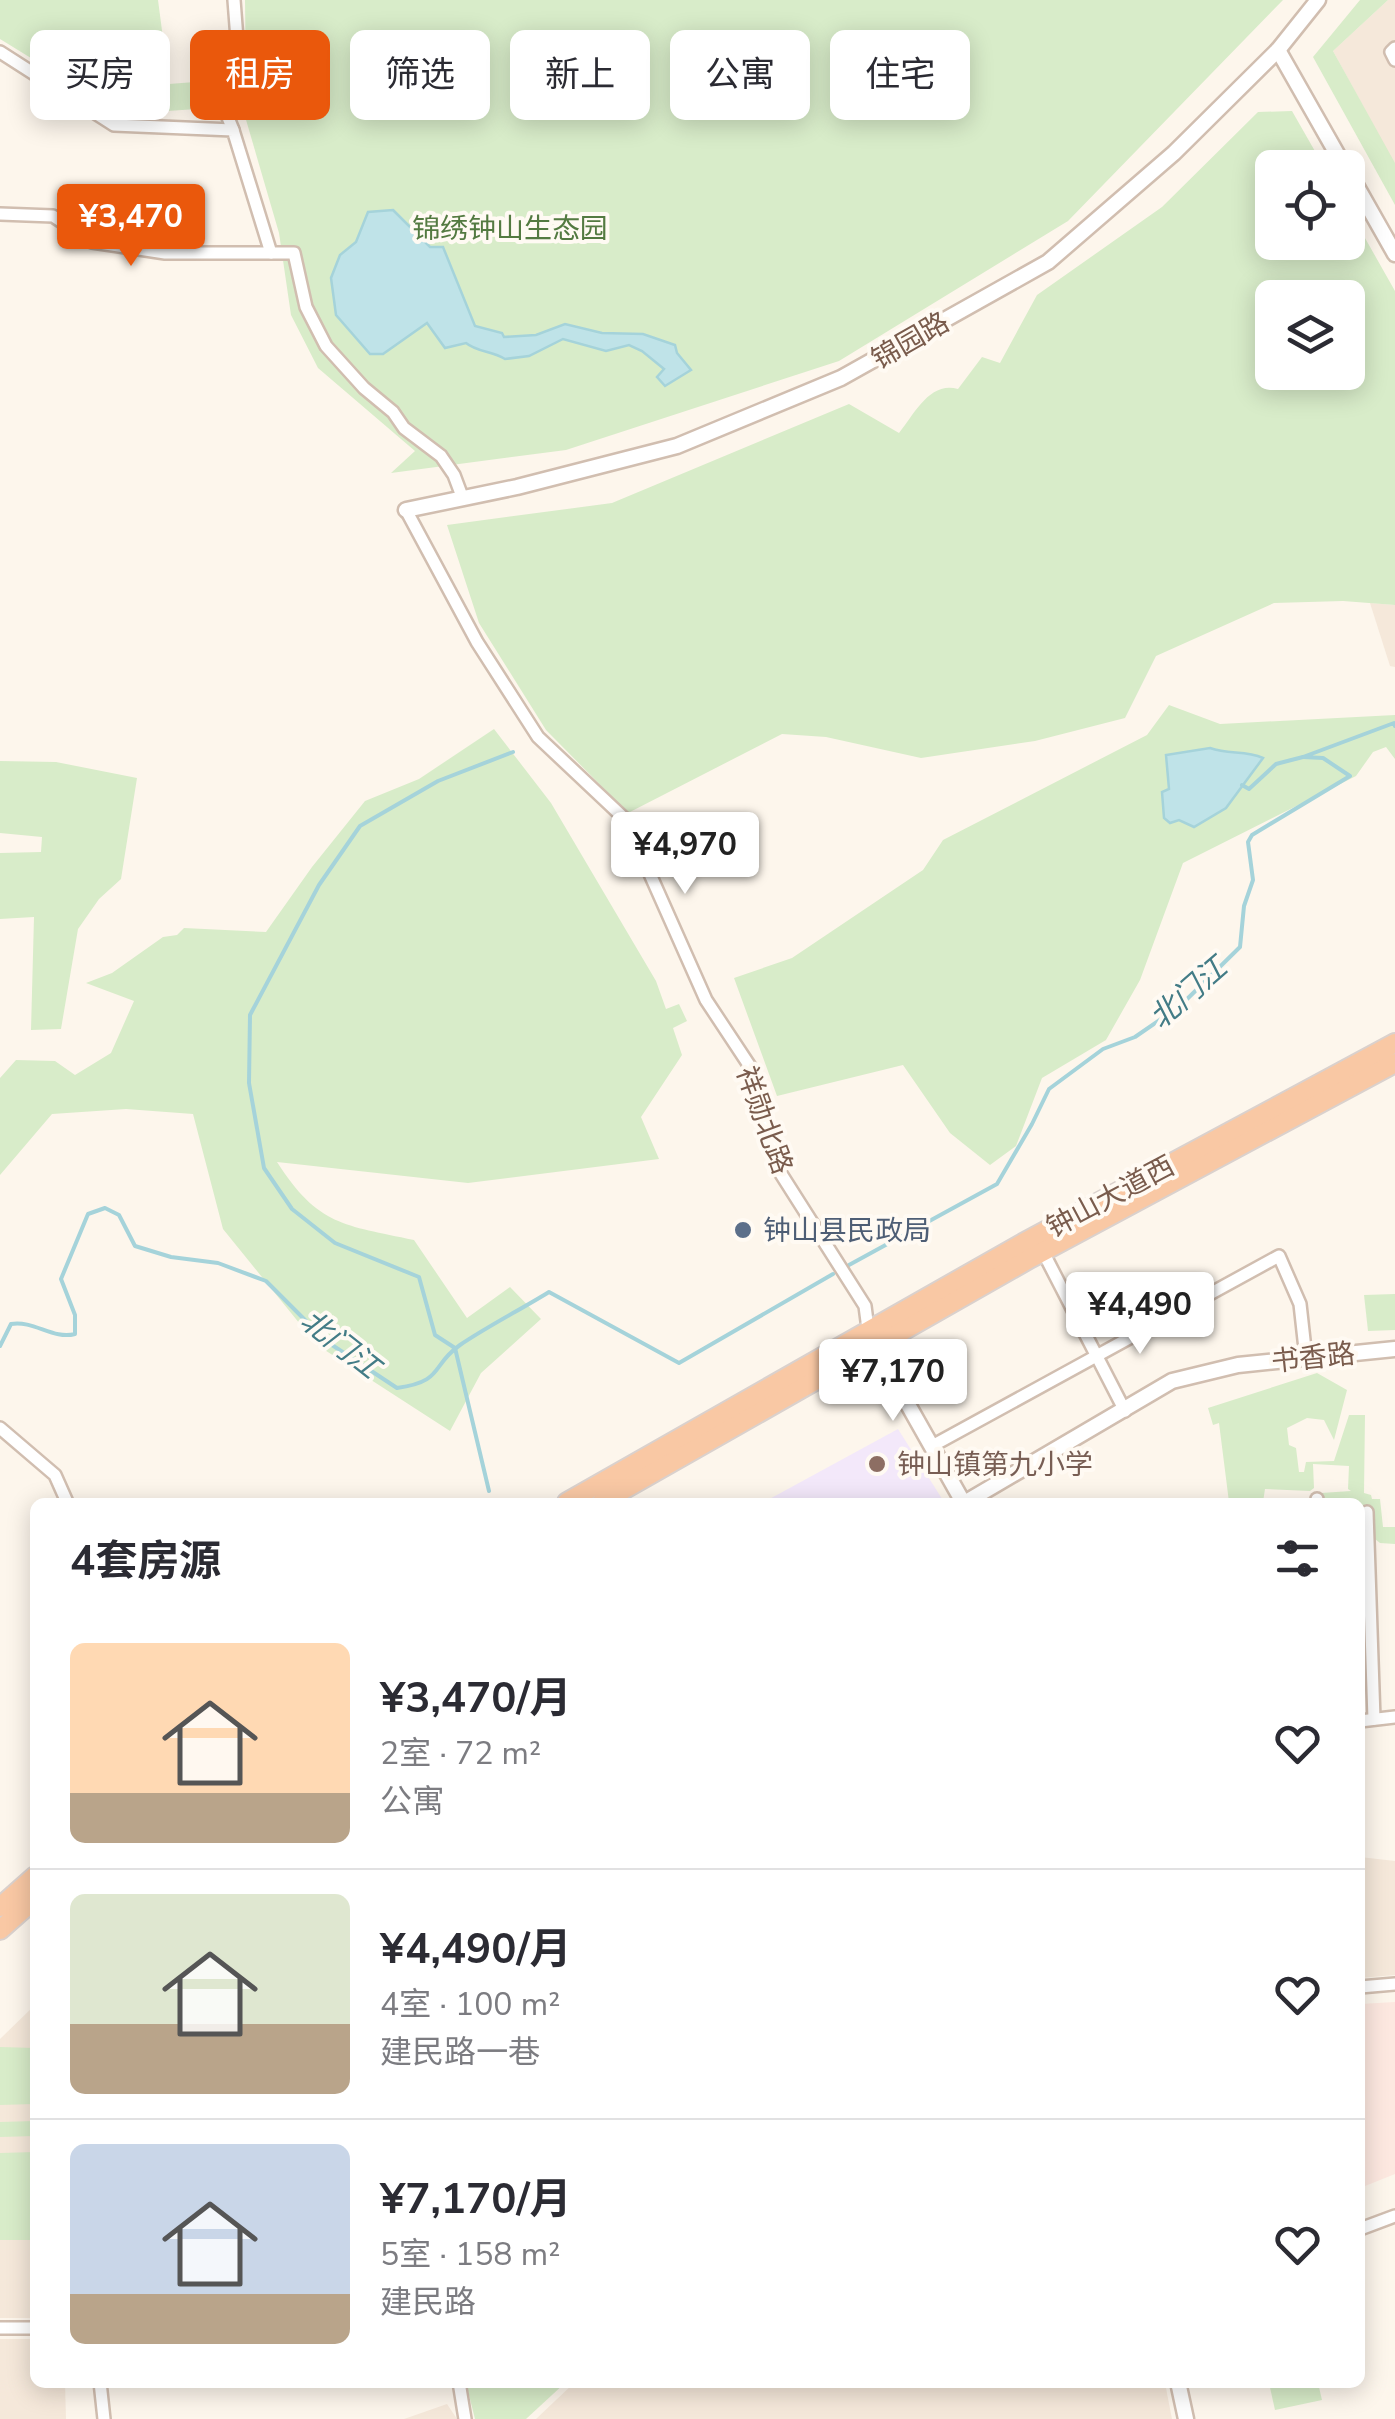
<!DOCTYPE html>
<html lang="zh">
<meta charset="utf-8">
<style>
body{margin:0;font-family:"Nunito Sans","Noto Sans SC",sans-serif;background:#f7f7f7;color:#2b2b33;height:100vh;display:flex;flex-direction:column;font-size:38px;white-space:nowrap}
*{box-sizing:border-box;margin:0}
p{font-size:32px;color:#7c7c81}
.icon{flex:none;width:55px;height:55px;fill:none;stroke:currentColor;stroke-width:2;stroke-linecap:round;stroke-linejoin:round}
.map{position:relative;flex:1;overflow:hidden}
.details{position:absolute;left:30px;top:1498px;width:1335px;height:890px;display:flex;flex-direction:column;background:#fff;border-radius:15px;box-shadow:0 5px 25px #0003}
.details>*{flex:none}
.top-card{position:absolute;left:30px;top:30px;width:1335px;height:90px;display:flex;gap:20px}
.controls{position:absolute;left:1255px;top:150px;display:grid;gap:20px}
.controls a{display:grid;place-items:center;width:110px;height:110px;border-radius:15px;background:#fff;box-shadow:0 5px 25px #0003;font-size:50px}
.price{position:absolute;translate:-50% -85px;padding:0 22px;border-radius:10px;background:#fff;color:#222;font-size:32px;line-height:65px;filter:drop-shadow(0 2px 5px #0008)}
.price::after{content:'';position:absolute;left:50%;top:60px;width:30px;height:22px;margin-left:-15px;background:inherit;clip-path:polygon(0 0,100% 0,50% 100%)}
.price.current{background:#ea580c;color:#fff}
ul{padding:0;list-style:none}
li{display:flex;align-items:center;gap:30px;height:250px;padding:0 40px}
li+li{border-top:2px solid #e1e1e2}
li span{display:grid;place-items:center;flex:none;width:280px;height:200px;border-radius:15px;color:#555}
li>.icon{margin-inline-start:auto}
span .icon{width:120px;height:120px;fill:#fffc;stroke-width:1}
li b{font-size:42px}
h2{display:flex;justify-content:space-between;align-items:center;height:120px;padding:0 40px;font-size:42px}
.pill{padding:0 35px;border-radius:15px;background:#fff;box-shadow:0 5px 25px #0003;font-size:35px;line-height:90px}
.pill.current{background:#ea580c;color:#fff}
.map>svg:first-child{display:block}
.residential{fill:#f5e8da}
.commercial{fill:#fde8e0}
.education{fill:#f3e8fa}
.green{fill:#d8ecc9;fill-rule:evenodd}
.water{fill:#bfe3e8;stroke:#a5d3da;stroke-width:2.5}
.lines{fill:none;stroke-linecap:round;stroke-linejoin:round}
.stream{stroke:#a5d3da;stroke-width:4}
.minor-casing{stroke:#d1beb0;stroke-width:16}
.tertiary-casing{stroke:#d1beb0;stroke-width:19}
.trunk-casing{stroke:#dad1cd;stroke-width:22}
.minor{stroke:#fff;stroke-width:11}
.tertiary{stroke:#fff;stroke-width:14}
.trunk{stroke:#f9c8a4;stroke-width:18}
.service-dot{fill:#5c6f8a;stroke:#fffaf3;stroke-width:4}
.education-dot{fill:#8d6e63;stroke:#fffaf3;stroke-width:4}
.labels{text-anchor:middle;stroke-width:8;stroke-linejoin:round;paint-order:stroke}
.park-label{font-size:28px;fill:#537a41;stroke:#fffaf3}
.street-label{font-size:28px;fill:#7a5c4d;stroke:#fffaf3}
.service-label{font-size:28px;fill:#4e5e75;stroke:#fffaf3;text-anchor:start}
.education-label{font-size:28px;fill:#785e54;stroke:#fffaf3;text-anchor:start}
.water-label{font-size:30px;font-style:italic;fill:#437c86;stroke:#fffaf3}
</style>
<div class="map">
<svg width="1395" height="2419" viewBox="0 0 1395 2419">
<rect width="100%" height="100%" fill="#fdf6ec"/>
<g class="residential">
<polygon points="1388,0 1395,0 1395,165 1333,51"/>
<polygon points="1370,603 1395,605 1395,667 1390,666"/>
<polygon points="1360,1857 1395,1861 1395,1975 1360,1978"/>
<polygon points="35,2005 35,2318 0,2318 0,2039"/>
<polygon points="0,2339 35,2339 35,2382 65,2383 66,2419 0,2419"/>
<polygon points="575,2382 1165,2383 1172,2419 536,2419"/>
<polygon points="447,2404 457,2419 404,2419"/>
</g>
<polygon class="commercial" points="1395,2002 1395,2174 1360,2188 1360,2004"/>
<polygon class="education" points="898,1429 944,1502 764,1502"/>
<g class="green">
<polygon points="0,0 158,0 169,84 246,78 245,0 1283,0 1068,221 839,361 566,450 391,473 415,451 318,368 291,315 279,233 242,106 122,114 0,39"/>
<polygon points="1360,0 1388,0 1333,51 1395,163 1395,205 1313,57"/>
<path d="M1292,111L1324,167L1272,168V242H1348V208L1395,291V605L1343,601L1274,603L1156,656L1125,718L1035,741L921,758L826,737L782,734L628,813L546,730L479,623L447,525L612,503L849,404L899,433C915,413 930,381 958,389L982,357L1000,363L1037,295L1162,207L1258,112ZM1272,298H1348V372H1272Z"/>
<polygon points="1169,705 1220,724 1395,715 1395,759 1386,747 1373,752 1356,776 1183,863 1140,980 1106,1040 1042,1078 1016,1146 990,1165 950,1133 903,1065 777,1096 734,978 792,958 923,870 943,840 1147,735"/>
<path d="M494,729L551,803L656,981L666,1009L679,1004L687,1021L673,1028L682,1055L641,1117L659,1159L468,1183L277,1162C318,1226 344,1225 414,1240L467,1318L510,1287L541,1319L481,1373L450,1431L317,1345L223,1229L193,1114L126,1109L52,1114L0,1175V1078L16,1060L55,1061L75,1075L111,1053L134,1001L86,983L112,973L163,937L177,935L184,928L266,932L312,867L365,801L419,779Z"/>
<polygon points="0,761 56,762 137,778 121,879 99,899 78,929 61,1029 31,1030 34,917 0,919 0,853 41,852 42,837 0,833"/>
<polygon points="1395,1294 1395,1330 1368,1331 1364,1295"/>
<polygon points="1317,1373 1347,1390 1334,1440 1324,1420 1307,1418 1287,1428 1289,1445 1296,1448 1299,1472 1304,1472 1306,1462 1334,1461 1349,1415 1365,1415 1364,1493 1371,1495 1372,1499 1380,1499 1383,1527 1395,1527 1395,1544 1380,1543 1375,1539 1373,1509 1360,1507 1360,1502 1321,1502 1321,1493 1351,1491 1348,1489 1349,1466 1313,1464 1314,1488 1310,1491 1265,1489 1263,1502 1229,1502 1219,1423 1213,1425 1208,1408"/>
<polygon points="0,2047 35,2048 35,2104 0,2105"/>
<polygon points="35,2121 35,2136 0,2137 0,2122"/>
<polygon points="35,2152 35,2240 0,2240 0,2153"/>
<polygon points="466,2383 466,2382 565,2383 526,2419 475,2419"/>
<polygon points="1269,2383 1318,2383 1322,2400 1275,2410"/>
</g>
<g class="water">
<path d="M393,210L430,247H443L475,326L502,333L504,337L536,335L565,324L602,333L643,334L675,345L677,353L691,370L665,386L657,377L664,369L642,351L629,345L606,351L563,339L529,356L505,359C492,351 477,352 466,343L445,348L427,323L383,354H370L336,315L331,278L340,255L356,242L368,212Z"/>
<path d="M1210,748C1229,755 1245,750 1263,758L1226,808L1194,827L1179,820L1170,823L1164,818L1162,792L1169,789L1166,755Z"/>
</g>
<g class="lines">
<g class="stream">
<polyline points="1242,785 1249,789 1276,764 1303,757"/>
<polyline points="849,1265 997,1184 1032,1124 1049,1089 1103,1049 1135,1037 1180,1006 1240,947 1244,906 1253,880 1248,842 1252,835 1350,776 1323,758 1303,757 1394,723 1395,726"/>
<path d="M0,1346L11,1324C34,1320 53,1340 75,1334V1315L61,1279L88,1214L105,1208L119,1215L135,1246L171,1257L218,1263L266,1281L326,1341L397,1388C445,1381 430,1366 460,1345C488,1326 520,1310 549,1292L679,1363L833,1274"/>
<polyline points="489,1491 455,1348 435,1335 419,1277 335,1243 292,1209 264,1168 249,1083 250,1015 319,885 360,826 438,781 513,752"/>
</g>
<g class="minor-casing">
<g id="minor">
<polyline points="1395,48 1391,52 1395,60"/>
<polyline points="0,52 114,125 233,130 271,253"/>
<polyline points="233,130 227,115 239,65 234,0"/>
<polyline points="0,214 53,216 92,242 165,253 294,253 306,307 326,346 364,388 393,412 404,428 441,456 454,475 463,499"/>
<polyline points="406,510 477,642 538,737 626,820 706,1000 753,1071 776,1166 865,1306 868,1329"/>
<polyline points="1040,1246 1125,1411"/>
<polyline points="0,1428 55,1475 67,1502"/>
<polyline points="932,1446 1279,1256 1300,1304 1306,1358"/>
<polyline points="1317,1502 1317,1499"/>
<polyline points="1367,1512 1374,1719"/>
<polyline points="1360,1721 1395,1717"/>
<polyline points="1360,1987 1395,1984"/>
<polyline points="1360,2229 1395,2216"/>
<polyline points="0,2328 35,2328"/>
<polyline points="100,2382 104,2419"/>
<polyline points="459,2382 465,2419"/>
</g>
</g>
<g class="tertiary-casing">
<g id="tertiary">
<polyline points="1278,50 1345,168"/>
<polyline points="1348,171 1395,254"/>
<polyline points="406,510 517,487 677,446 841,378 1048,262 1174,153 1278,50 1318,0"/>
<polyline points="871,1339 963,1502"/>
<polyline points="966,1502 1172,1381 1238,1365 1395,1349"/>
<polyline points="1178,2382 1186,2419"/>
</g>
</g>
<g class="trunk-casing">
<g id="trunk">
<polyline points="567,1502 1023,1243 1395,1043"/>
<polyline points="602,1502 1031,1258 1395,1063"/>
<polyline points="0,1907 35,1876"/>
<polyline points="0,1930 35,1899"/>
</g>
</g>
<use href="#minor" class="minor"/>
<use href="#tertiary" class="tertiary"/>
<use href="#trunk" class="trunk"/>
</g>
<circle class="service-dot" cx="743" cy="1230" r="10"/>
<circle class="education-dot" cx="877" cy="1464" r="10"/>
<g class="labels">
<g class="park-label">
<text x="510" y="238">锦绣钟山生态园</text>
</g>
<g class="street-label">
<text transform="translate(910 340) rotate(-30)" y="10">锦园路</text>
<text transform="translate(765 1120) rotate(70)" y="10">祥勋北路</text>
<text transform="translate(1110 1196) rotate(-28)" y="10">钟山大道西</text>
<text transform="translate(1313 1357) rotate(-6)" y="10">书香路</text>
</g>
<g class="service-label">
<text x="763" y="1240">钟山县民政局</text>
</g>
<g class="education-label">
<text x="897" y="1474">钟山镇第九小学</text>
</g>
<g class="water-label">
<text transform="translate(1188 993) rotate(-41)" y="10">北门江</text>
<text transform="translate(340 1344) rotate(38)" y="10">北门江</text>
</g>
</g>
</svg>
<div class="controls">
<a><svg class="icon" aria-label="locate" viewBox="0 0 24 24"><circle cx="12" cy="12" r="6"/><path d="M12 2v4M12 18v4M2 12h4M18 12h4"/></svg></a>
<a><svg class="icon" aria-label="layers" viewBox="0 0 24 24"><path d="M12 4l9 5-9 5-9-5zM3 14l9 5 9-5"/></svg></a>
</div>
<b class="price current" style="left:131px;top:269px">¥3,470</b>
<b class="price" style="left:685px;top:897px">¥4,970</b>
<b class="price" style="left:1140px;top:1357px">¥4,490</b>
<b class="price" style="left:893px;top:1424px">¥7,170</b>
<div class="top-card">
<a class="pill">买房</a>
<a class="pill current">租房</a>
<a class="pill">筛选</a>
<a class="pill">新上</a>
<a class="pill">公寓</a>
<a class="pill">住宅</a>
</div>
<section class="details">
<h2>4套房源<svg class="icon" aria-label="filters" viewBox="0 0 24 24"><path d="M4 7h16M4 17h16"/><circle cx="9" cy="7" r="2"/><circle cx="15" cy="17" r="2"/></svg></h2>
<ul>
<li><span style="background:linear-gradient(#ffd9b3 75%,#b9a48a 0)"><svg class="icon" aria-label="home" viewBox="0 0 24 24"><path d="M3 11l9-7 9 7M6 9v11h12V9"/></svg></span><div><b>¥3,470/月</b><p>2室 · 72 m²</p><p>公寓</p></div><svg class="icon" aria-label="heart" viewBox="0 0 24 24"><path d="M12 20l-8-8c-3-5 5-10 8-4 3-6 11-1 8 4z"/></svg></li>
<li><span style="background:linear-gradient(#dfe7d0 65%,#b9a48a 0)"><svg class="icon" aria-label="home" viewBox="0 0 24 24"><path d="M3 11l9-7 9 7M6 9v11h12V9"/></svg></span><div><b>¥4,490/月</b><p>4室 · 100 m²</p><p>建民路一巷</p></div><svg class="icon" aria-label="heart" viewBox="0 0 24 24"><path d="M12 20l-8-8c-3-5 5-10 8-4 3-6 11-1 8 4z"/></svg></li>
<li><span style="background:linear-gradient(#c9d6e8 75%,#b9a48a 0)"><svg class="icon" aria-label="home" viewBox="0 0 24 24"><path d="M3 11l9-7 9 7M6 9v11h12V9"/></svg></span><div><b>¥7,170/月</b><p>5室 · 158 m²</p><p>建民路</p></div><svg class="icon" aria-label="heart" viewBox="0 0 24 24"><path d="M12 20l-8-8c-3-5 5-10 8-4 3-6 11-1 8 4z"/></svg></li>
</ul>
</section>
</div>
